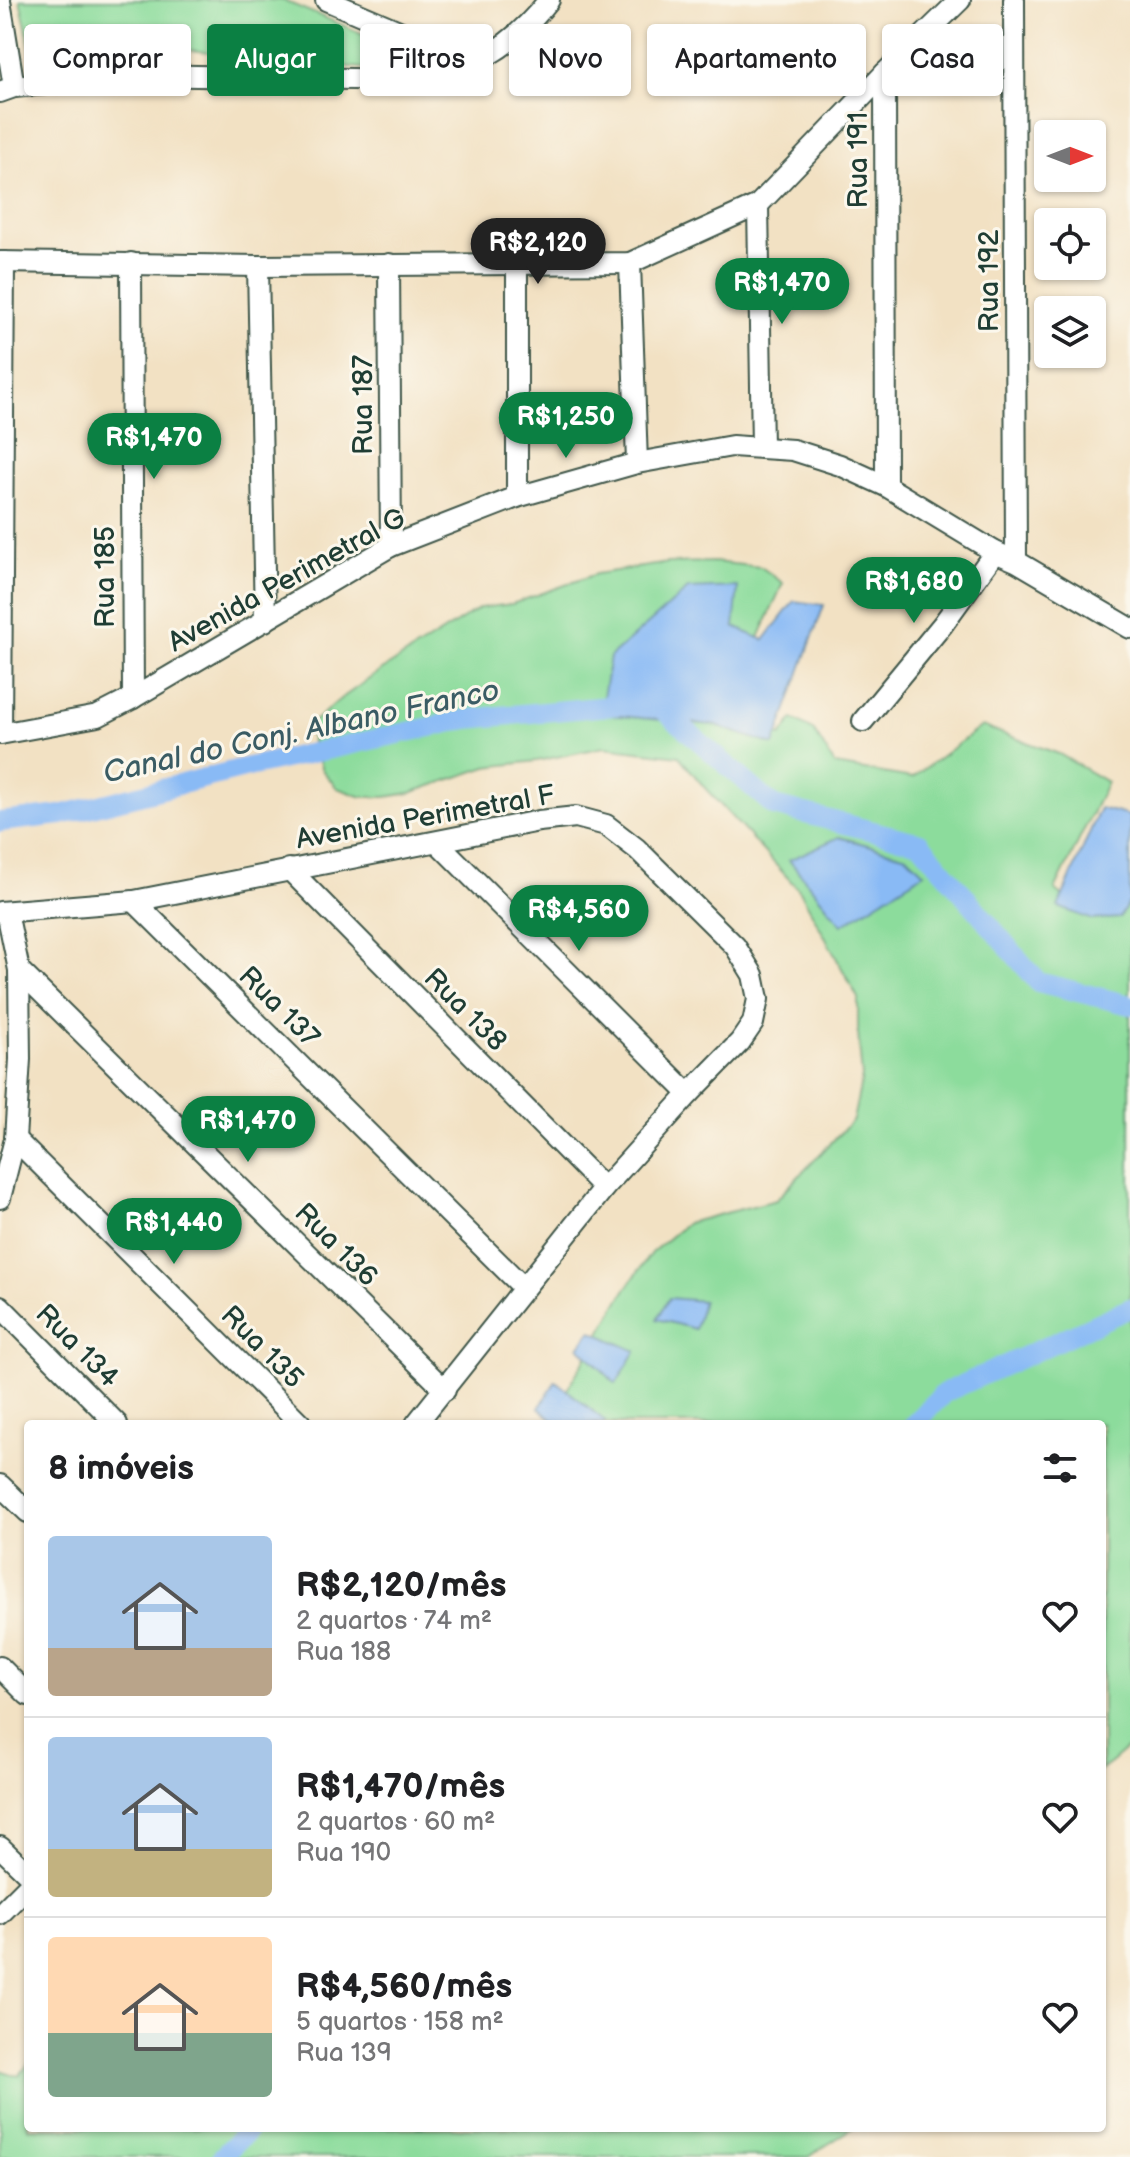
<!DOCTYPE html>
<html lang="pt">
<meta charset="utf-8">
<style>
body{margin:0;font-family:"Balsamiq Sans",sans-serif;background:#f2f2f2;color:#202124;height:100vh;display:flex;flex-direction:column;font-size:30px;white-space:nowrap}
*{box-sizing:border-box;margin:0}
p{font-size:26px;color:#757577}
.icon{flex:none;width:44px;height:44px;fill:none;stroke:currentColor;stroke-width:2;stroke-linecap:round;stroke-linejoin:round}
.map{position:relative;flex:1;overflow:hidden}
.side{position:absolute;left:24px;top:1420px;width:1082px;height:712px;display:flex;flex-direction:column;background:#fff;border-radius:8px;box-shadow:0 2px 6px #0004}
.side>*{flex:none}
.top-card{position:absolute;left:24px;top:24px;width:1082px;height:72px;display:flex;gap:16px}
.needle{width:52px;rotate:90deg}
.tools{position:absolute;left:1034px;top:120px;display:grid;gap:16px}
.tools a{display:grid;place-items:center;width:72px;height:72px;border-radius:8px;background:#fff;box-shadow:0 2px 6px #0004;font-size:40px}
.price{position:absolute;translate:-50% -68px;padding:0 18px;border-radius:28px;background:#0b8043;color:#fff;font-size:26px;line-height:52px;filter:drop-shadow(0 2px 4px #0008)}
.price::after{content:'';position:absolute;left:50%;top:48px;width:24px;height:18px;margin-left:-12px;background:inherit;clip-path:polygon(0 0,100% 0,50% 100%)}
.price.active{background:#222;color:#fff}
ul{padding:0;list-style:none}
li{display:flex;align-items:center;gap:24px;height:200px;padding:0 24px}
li+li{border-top:2px solid #e0e0e0}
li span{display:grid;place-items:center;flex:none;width:224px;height:160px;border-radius:8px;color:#555}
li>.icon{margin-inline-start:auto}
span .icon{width:96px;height:96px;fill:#fffc;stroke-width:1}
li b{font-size:34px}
h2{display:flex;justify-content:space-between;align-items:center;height:96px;padding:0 24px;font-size:34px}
.pill{padding:0 28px;border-radius:8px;background:#fff;box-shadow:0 2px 6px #0004;font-size:28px;line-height:72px}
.pill.active{background:#0b8043;color:#fff}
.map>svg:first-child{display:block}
.green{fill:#8cdc9c;stroke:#568c68;stroke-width:2}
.water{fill:#89baf5;stroke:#547c94;stroke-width:2}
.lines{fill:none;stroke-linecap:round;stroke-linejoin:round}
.canal{stroke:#89baf5;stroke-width:20}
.minor-casing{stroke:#3f5649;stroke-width:24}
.minor{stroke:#fff;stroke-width:20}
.labels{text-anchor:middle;stroke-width:6;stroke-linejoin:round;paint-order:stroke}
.street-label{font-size:28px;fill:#1f3d34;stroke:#fbf7ec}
.water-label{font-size:30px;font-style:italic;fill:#3a5c64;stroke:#fbf7ec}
</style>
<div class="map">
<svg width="1130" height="2157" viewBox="0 0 1130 2157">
<rect width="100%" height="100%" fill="#fbf7ec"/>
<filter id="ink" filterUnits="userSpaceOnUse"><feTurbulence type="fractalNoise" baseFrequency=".0125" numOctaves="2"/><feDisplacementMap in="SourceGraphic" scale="16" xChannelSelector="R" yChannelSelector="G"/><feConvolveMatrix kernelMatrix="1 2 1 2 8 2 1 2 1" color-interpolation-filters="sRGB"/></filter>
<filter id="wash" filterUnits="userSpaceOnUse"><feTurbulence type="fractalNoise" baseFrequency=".006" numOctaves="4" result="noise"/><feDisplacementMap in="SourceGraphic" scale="32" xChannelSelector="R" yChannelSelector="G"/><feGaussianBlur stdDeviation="1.8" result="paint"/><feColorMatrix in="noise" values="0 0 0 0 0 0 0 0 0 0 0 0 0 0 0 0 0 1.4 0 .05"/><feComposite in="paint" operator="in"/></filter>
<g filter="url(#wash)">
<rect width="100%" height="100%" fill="#f2e1c3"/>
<g class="green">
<polygon points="20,0 282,0 426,60 380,70 161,47 103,58 34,63"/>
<polygon points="714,562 761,567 783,583 736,690 746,728 781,736 793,719 814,731 835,765 912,778 982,726 1059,754 1107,782 1055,890 1082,912 1130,906 1130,1746 1102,1770 1102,1424 547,1424 624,1292 651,1253 687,1223 776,1200 853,1120 862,1077 858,1033 858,998 800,891 705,788 679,756 604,747 537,761 487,767 410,793 386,797 362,797 337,788 322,770 307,727 339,700 379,672 480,608 512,604 596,574 668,563"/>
<polygon points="28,2064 28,2128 853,2128 808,2157 0,2157 0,2070 19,2076"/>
</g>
<g class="water">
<polygon points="738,587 734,627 764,640 794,601 824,605 774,745 713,725 600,714 610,657 688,589"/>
<polygon points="1100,808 1130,816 1130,901 1119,918 1093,920 1058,907"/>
<polygon points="839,837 907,856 924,873 842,925 789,860"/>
<polygon points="669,1298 703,1301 695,1329 657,1319"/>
<polygon points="591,1331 636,1351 616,1384 579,1347"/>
<polygon points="556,1381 605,1421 604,1424 558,1424 539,1408"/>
</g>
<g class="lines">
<g class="canal">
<polyline points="0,822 61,815 248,767 467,719 654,702 774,806 920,843 1038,982 1130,1005"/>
<polyline points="914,1424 944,1393 1130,1308"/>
<polyline points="222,2157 250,2128"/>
</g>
</g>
</g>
<g filter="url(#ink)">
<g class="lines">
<g class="minor-casing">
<g id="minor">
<polyline points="326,0 474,63"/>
<polyline points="1014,0 1016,561"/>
<polyline points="0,1 14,87"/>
<polyline points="885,73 886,486"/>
<path d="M0,92L14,87L143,75L406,80C472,69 507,53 549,0"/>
<polyline points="758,205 762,447"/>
<polyline points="0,262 258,266 630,263 758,205 885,73 960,0"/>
<polyline points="131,263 133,698"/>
<polyline points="630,263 637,463"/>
<polyline points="389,264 391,546"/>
<polyline points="517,265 517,497"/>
<polyline points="258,266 265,621"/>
<polyline points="863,721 943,624 995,552"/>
<polyline points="0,734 98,716 133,698 391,546 517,497 637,463 732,446 793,450 840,465 886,486 995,552 1016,561 1130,628"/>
<polyline points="1,734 4,262"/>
<polyline points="438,843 689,1094"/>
<polyline points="289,869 604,1188"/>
<polyline points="134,901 523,1287"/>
<polyline points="0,912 134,901 539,821 576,817 606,825 637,849 735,946 753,975 758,999 753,1023 740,1042 689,1094 604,1188 416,1424"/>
<polyline points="19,970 445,1390"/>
<polyline points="15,1139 301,1424"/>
<polyline points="0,1198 15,1139 20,1059 19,970 7,912"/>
<polyline points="0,1306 117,1424"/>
<polyline points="0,1485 28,1512"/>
<polyline points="0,1667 28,1695"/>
<polyline points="0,1847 28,1874"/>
<polyline points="0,1914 28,1886"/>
</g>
</g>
<use href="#minor" class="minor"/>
</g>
</g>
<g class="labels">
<g class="street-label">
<text transform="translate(857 160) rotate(-90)" y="10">Rua 191</text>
<text transform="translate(988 281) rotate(-90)" y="10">Rua 192</text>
<text transform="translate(362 405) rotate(-90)" y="10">Rua 187</text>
<text transform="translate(104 577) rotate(-90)" y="10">Rua 185</text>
<text transform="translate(286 579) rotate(-29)" y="10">Avenida Perimetral G</text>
<text transform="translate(425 816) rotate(-10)" y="10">Avenida Perimetral F</text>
<text transform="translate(280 1006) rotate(45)" y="10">Rua 137</text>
<text transform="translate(466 1009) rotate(45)" y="10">Rua 138</text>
<text transform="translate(337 1244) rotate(45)" y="10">Rua 136</text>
<text transform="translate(78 1345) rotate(45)" y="10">Rua 134</text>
<text transform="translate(263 1346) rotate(45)" y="10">Rua 135</text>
</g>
<g class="water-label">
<text transform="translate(301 731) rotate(-12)" y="10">Canal do Conj. Albano Franco</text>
</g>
</g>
</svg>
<div class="tools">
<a><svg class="needle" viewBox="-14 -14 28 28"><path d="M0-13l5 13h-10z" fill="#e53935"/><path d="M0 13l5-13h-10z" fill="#757577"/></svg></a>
<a><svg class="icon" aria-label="locate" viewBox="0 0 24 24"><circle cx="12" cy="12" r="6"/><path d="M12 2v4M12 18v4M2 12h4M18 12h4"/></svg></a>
<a><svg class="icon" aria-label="layers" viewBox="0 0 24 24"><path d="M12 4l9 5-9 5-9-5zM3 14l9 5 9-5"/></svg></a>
</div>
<b class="price active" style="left:538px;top:286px">R$2,120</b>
<b class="price" style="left:782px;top:326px">R$1,470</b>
<b class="price" style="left:566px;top:460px">R$1,250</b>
<b class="price" style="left:154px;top:481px">R$1,470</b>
<b class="price" style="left:914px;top:625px">R$1,680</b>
<b class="price" style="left:579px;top:953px">R$4,560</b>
<b class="price" style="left:248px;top:1164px">R$1,470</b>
<b class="price" style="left:174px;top:1266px">R$1,440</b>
<div class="top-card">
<a class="pill">Comprar</a>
<a class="pill active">Alugar</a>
<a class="pill">Filtros</a>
<a class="pill">Novo</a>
<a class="pill">Apartamento</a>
<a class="pill">Casa</a>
</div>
<section class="side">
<h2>8 imóveis<svg class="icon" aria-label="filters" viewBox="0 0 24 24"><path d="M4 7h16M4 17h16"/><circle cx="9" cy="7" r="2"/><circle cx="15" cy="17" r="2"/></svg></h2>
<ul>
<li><span style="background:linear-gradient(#a9c7e8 70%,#b9a48a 0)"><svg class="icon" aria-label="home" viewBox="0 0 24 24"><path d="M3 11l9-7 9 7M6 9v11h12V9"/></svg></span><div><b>R$2,120/mês</b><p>2 quartos · 74 m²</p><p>Rua 188</p></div><svg class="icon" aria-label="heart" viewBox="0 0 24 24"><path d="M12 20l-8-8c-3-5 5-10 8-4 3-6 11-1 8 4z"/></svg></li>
<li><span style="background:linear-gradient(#a9c7e8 70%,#c2b280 0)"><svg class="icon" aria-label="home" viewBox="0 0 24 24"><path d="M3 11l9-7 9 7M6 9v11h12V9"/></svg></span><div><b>R$1,470/mês</b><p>2 quartos · 60 m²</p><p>Rua 190</p></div><svg class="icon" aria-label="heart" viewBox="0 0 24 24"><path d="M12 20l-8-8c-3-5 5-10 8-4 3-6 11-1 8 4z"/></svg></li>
<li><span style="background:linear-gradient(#ffd9b3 60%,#7fa58c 0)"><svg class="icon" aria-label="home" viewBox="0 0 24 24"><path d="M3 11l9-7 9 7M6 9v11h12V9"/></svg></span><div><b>R$4,560/mês</b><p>5 quartos · 158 m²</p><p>Rua 139</p></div><svg class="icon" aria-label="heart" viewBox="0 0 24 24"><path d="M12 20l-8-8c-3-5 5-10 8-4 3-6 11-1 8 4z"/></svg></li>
</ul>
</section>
</div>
